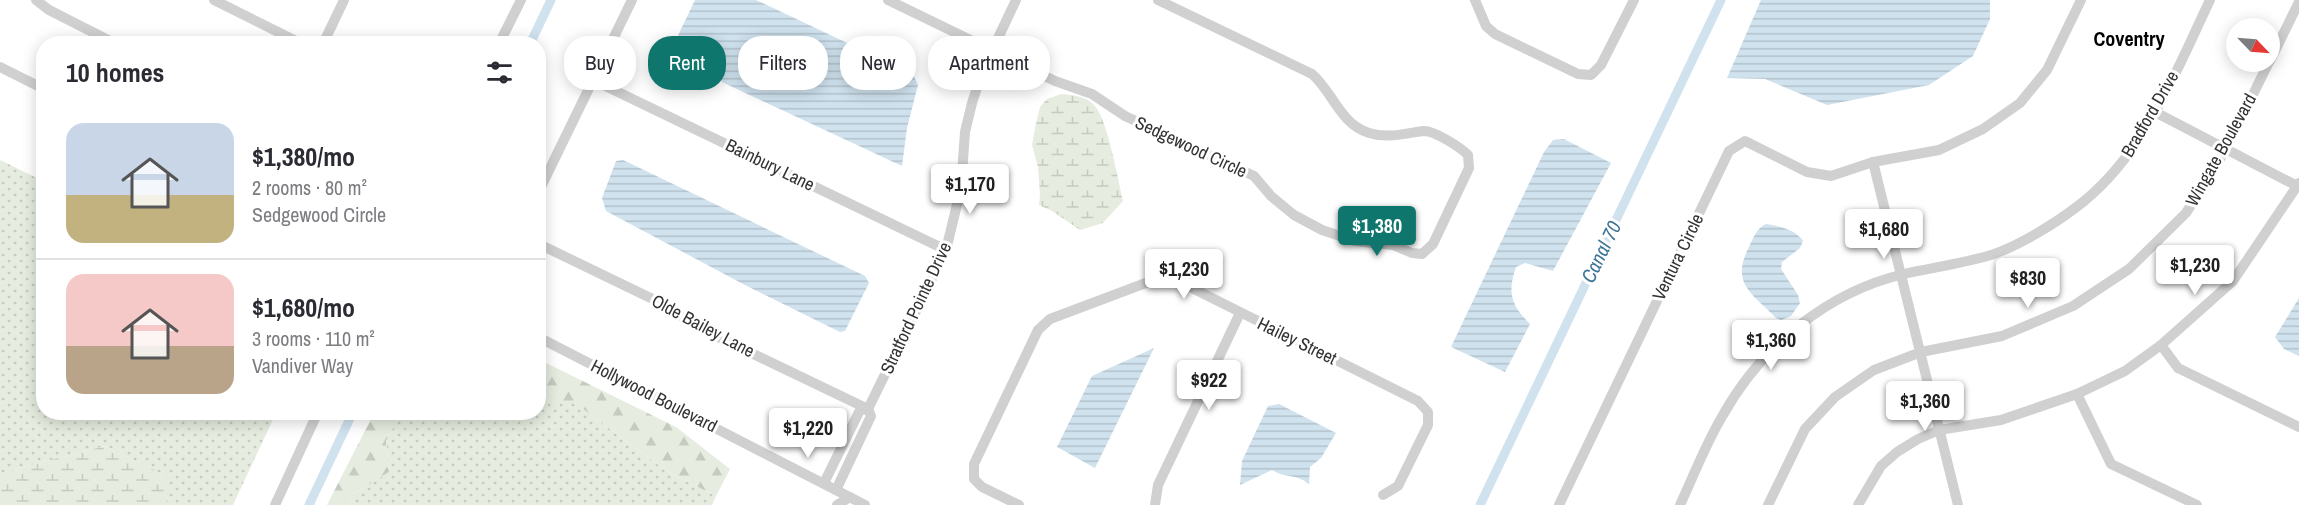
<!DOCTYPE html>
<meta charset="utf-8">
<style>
body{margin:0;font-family:"Archivo Narrow",sans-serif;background:#f2f2f3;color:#2b2b33;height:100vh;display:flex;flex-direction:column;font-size:22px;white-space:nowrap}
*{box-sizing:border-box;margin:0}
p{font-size:20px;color:#7c7c81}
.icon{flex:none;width:33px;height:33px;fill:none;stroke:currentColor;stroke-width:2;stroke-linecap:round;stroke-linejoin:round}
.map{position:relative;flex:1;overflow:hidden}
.drawer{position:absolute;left:36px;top:36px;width:510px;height:384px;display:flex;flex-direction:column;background:#fff;border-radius:24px;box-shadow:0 3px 15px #0003}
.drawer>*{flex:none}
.hud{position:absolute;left:564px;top:36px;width:570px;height:54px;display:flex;gap:12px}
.needle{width:39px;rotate:115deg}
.buttons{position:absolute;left:2226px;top:18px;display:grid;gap:12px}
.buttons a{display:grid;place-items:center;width:54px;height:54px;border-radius:50%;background:#fff;box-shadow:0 3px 15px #0003;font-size:30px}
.price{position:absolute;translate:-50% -51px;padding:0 14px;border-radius:6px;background:#fff;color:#222;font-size:20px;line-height:39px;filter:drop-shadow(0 2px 3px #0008)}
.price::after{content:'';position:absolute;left:50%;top:36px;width:18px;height:14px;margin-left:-9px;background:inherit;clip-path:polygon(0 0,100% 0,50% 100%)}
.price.current{background:#0f766e;color:#fff}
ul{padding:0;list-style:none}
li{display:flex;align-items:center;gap:18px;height:150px;padding:0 30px}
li+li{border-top:2px solid #e1e1e2}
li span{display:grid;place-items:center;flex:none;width:168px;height:120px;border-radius:18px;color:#555}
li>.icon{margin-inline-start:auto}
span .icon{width:72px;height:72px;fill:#fffc;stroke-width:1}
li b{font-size:26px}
h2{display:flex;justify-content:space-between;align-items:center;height:72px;padding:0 30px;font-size:26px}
.tag{padding:0 21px;border-radius:24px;background:#fff;box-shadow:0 3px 15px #0003;font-size:21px;line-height:54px}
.tag.current{background:#0f766e;color:#fff}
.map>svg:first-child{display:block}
.grass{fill:url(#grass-dots)}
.forest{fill:url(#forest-firs)}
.wetland{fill:url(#wetland-marsh)}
.park{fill:#e6ecdf}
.water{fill:url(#water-rules)}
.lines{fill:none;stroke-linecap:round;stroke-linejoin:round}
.canal{stroke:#cfe2ee;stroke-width:9}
.minor{stroke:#d0d0d0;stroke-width:10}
.labels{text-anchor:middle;stroke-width:6;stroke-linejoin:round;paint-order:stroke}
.street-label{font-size:18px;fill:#333;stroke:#fff}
.neighbourhood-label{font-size:20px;font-weight:bold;fill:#000;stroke:#fff}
.water-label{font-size:20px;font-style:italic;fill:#3f7597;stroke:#fff}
</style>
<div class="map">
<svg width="2299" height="505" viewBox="0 0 2299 505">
<defs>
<pattern id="grass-dots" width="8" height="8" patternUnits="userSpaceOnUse" patternTransform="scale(1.5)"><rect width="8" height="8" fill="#e6ecdf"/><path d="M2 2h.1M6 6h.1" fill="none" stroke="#c6cbc0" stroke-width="1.8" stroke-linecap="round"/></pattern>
<pattern id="forest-firs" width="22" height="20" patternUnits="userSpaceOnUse" patternTransform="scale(1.5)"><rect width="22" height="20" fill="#e6ecdf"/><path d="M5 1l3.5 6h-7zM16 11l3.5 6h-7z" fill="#c6cbc0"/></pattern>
<pattern id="wetland-marsh" width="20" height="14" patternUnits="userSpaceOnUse" patternTransform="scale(1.5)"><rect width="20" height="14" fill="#e6ecdf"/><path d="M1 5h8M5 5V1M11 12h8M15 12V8" fill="none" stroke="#c6cbc0"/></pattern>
<pattern id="water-rules" width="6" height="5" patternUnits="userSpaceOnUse" patternTransform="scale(1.5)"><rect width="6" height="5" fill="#cfe2ee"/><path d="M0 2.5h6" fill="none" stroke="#b2c2cd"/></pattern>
</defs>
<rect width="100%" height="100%" fill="#fff"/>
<g class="grass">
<polygon points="0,160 43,181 44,412 276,413 233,505 168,505 165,476 105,446 0,473"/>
<polygon points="539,403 575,403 668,472 716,496 712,505 348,505 352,495 389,472 386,441 401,413 538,412"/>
</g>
<g class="forest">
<polygon points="538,359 676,427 730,469 716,496 668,472 575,403 539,403"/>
<polygon points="374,413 401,413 386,441 389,472 352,495 348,505 327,505"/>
</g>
<g class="wetland">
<path d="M1061,94C1073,95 1087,96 1095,106C1108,122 1118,180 1123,201L1103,223L1080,230L1052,211L1039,205L1040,195L1038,167L1032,145L1036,123L1040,107L1047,99Z"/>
<polygon points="105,446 166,476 168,505 0,505 0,473"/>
</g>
<polygon class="park" points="799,409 835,427 830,437 815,445 788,431"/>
<g class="water">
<polygon points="695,0 756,0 913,74 918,85 907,128 902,166 724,83 673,56 673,46"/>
<polygon points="1761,0 1990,0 1990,19 1973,56 1929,85 1827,105 1765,79 1727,78"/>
<path d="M1564,139L1611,163L1553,271L1525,263L1516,267C1507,292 1511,305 1530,324L1505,372L1451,347L1544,152L1553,140Z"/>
<polygon points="623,160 865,276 869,283 845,331 840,332 743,284 606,211 602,198 616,161"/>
<path d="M1766,224C1779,226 1796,230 1803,241L1800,248L1782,262L1781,269L1798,295L1800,303L1791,316L1781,320L1776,318C1752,293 1730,284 1749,247C1753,238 1757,228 1766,224Z"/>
<polygon points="2299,298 2299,356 2284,349 2275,337"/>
<polygon points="1154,348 1095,468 1057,447 1092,376"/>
<path d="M1279,404L1336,433L1321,458L1310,467L1309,484C1295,473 1287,479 1272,470L1240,485L1242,461L1268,406Z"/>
</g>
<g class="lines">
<g class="canal">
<polyline points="530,44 551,0"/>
<polyline points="309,505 353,412"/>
<polyline points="1480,505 1721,0"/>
</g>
<g class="minor">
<polyline points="36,0 49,10 116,44"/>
<polyline points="214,0 302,44"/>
<path d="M888,0L1055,81L1092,94L1125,116L1254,176L1271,196L1294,215L1322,230L1355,241L1393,245L1412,253L1422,254L1433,244L1469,168L1468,155C1460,147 1435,131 1424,131C1405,133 1388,139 1369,133C1340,124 1333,92 1312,74L1158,0"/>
<polyline points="1475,0 1486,26 1495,34 1578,74 1591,75 1601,65 1634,0"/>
<polyline points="323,44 344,0"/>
<polyline points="499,44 521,0"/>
<polyline points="2270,61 2299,2"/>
<polyline points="0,67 44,89"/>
<polyline points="593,80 946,250"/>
<polyline points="2155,112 2299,187"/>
<polyline points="1873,162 1958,505"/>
<polyline points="538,193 632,0"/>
<polyline points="538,241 543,246 665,305 697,327 868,409"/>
<polyline points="538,337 865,505"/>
<polyline points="2161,345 2178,368 2299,427"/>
<polyline points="2077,394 2111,464 2197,505"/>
<polyline points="868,409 946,250 961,188 965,132 972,103 982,72 1016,0"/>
<polyline points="824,483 860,410 868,409"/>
<polyline points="836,490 871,416 868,409"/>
<polyline points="275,505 318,412"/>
<polyline points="837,505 850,497"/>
<polyline points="1019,505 982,487 974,479 974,464 1038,330 1050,319 1159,278 1176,280 1418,401 1428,412 1428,425 1398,486 1383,495"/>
<polyline points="1155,505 1158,485 1240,313"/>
<polyline points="1559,505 1729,151 1745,141 1807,172 1831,176 1873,162 1939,150 1983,129 2020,103 2047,70 2081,0"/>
<path d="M1680,505C1694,475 1706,443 1723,415C1761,347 1827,292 1904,274C1931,268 1958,264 1984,257C2015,249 2058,222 2083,202C2146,151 2176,71 2210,0"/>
<polyline points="1768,505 1805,429 1835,397 1874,370 1921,352 2002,336 2073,306 2129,269 2186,213 2226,149 2269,62"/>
<polyline points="1858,505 1881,466 1897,452 1918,439 1939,430 2001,420 2077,394 2125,371 2161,345 2233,281 2299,183"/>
</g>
</g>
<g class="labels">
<g class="street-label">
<text transform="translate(2150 114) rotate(-60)" y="6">Bradford Drive</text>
<text transform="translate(1191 147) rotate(25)" y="6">Sedgewood Circle</text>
<text transform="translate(2221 150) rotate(-61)" y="6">Wingate Boulevard</text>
<text transform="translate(770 165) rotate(26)" y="6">Bainbury Lane</text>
<text transform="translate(1678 257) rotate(-64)" y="6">Ventura Circle</text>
<text transform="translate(916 308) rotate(-65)" y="6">Stratford Pointe Drive</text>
<text transform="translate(703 326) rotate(28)" y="6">Olde Bailey Lane</text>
<text transform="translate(1297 341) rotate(26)" y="6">Hailey Street</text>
<text transform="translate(654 396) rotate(27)" y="6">Hollywood Boulevard</text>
</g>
<g class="neighbourhood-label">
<text x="2129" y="46">Coventry</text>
</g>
<g class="water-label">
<text transform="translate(1601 252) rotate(-64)" y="7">Canal 70</text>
</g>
</g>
</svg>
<div class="buttons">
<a><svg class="needle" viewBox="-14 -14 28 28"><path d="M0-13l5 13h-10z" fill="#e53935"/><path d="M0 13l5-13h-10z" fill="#7c7c81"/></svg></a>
</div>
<b class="price" style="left:970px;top:215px">$1,170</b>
<b class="price current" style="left:1377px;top:257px">$1,380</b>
<b class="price" style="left:1884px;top:260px">$1,680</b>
<b class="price" style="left:2195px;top:296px">$1,230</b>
<b class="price" style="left:1184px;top:300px">$1,230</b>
<b class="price" style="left:2028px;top:309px">$830</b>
<b class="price" style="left:1771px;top:371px">$1,360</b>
<b class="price" style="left:1209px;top:411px">$922</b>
<b class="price" style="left:1925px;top:432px">$1,360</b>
<b class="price" style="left:808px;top:459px">$1,220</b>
<div class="hud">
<a class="tag">Buy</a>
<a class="tag current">Rent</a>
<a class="tag">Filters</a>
<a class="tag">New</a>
<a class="tag">Apartment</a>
</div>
<section class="drawer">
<h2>10 homes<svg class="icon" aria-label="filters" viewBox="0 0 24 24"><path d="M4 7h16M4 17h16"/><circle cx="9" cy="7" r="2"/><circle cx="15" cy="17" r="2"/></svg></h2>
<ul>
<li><span style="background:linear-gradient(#c9d6e8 60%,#c2b280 0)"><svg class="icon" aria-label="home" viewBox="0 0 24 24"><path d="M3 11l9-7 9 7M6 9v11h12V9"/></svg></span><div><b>$1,380/mo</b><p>2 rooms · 80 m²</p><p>Sedgewood Circle</p></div></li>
<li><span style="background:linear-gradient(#f6c9c9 60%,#b9a48a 0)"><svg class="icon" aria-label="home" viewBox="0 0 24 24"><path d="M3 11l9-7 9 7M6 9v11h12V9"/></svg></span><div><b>$1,680/mo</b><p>3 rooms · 110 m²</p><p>Vandiver Way</p></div></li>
</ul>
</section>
</div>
